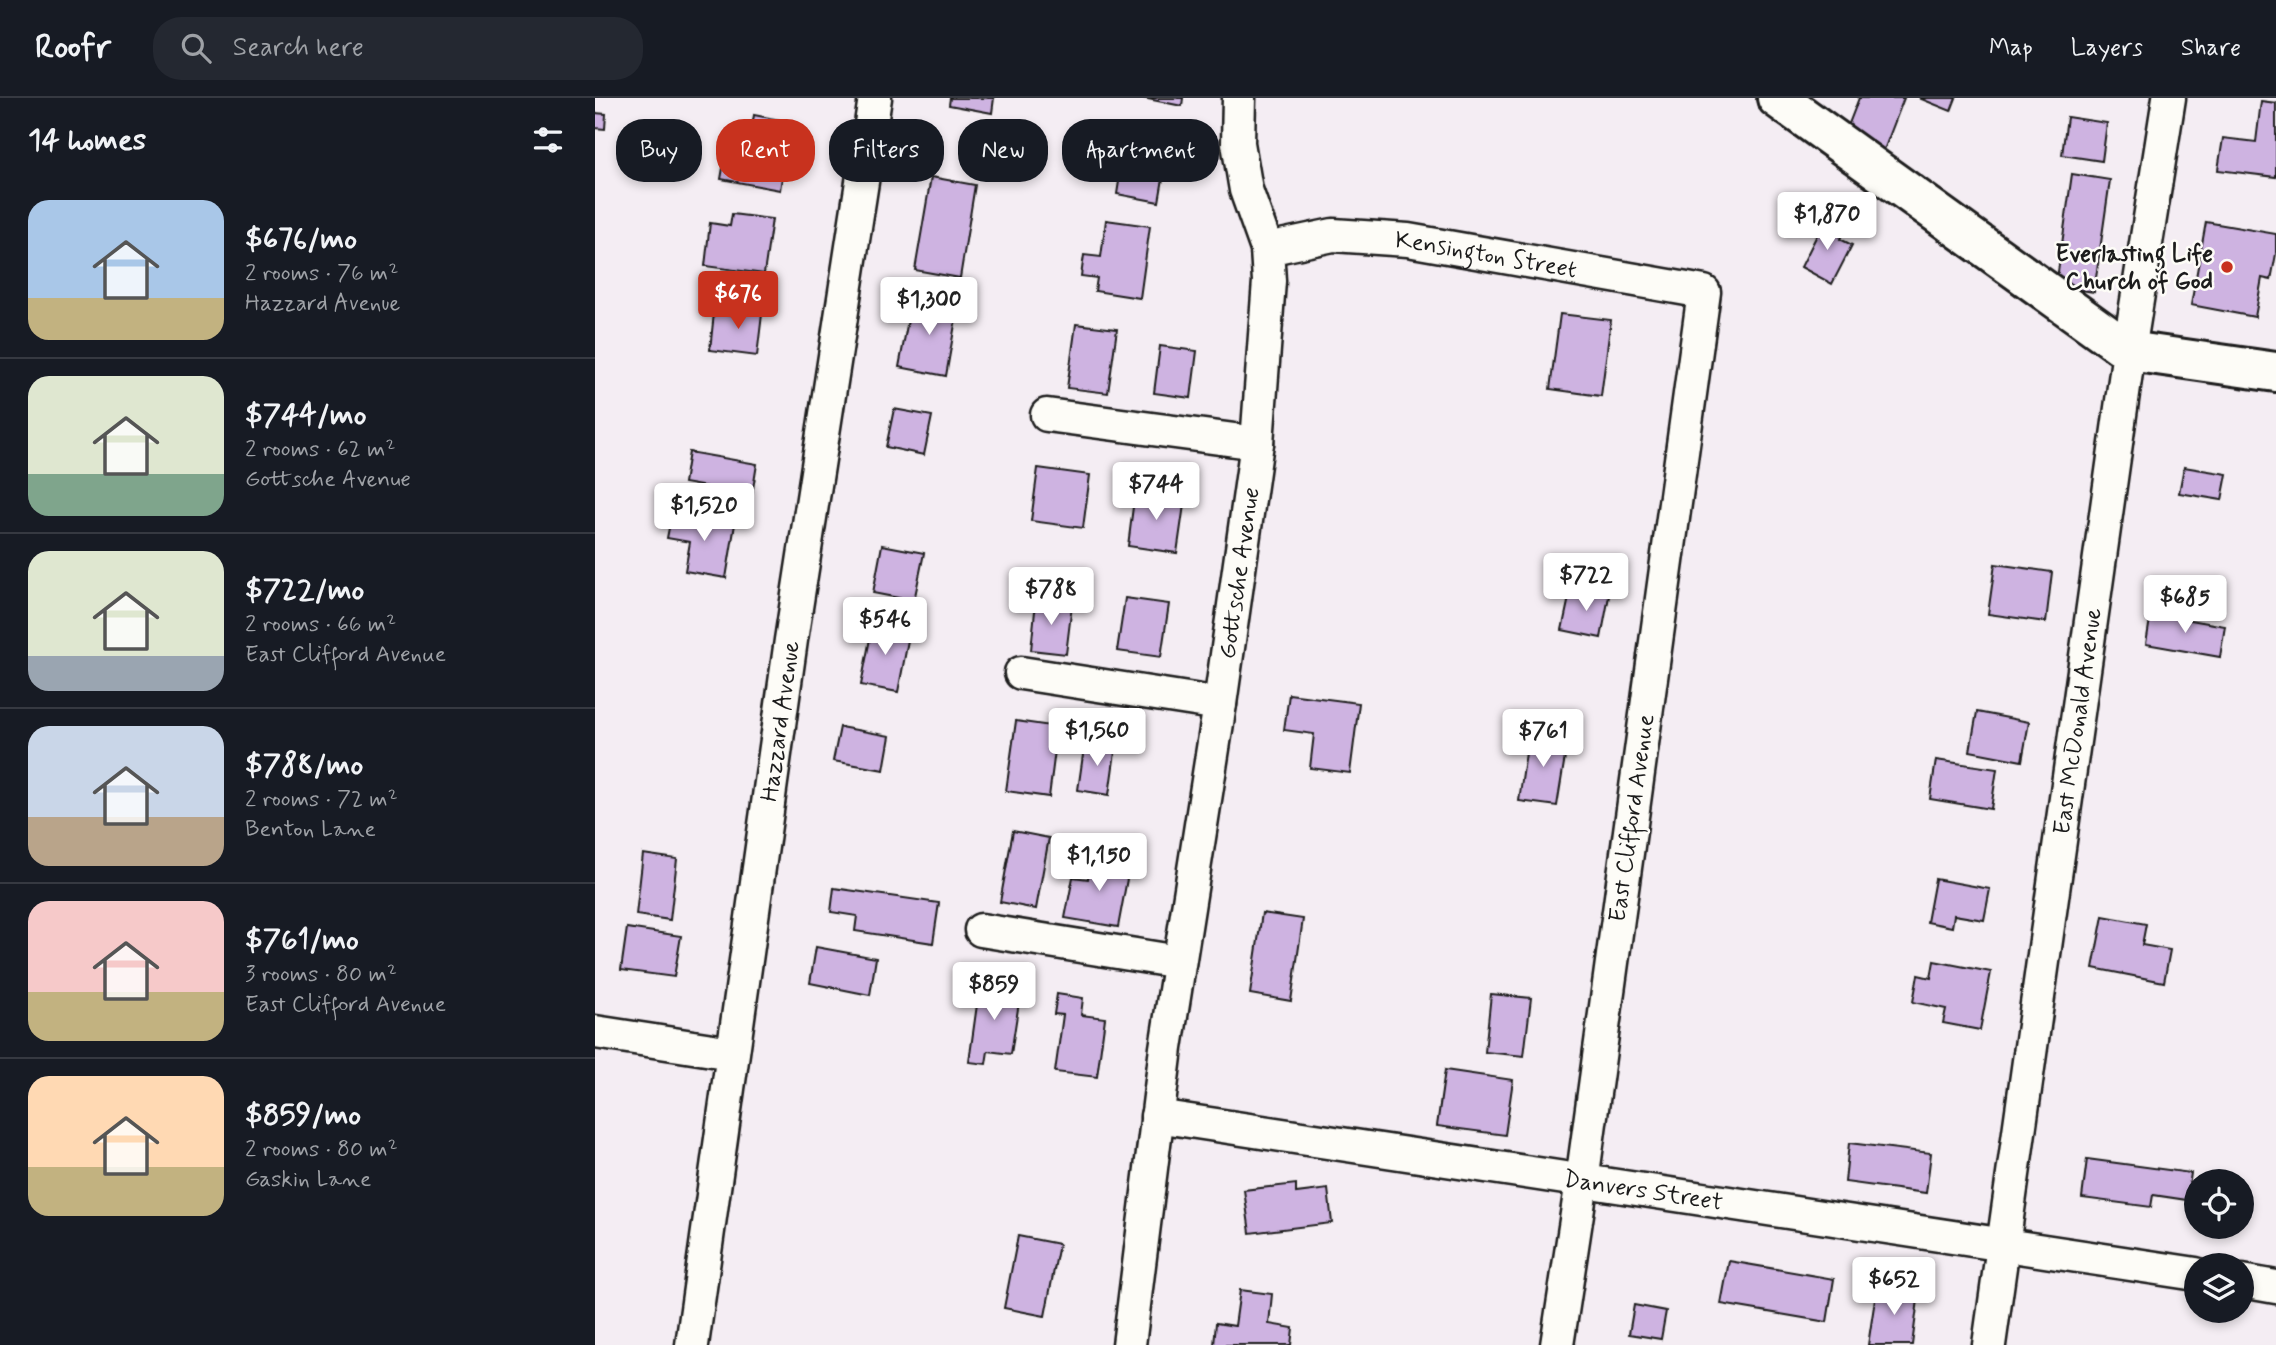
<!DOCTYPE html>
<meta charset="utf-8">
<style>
body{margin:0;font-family:Mynerve,sans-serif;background:#242831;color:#f1f3f6;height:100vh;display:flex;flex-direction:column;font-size:26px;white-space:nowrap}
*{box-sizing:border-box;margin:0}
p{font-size:23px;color:#9ea1a6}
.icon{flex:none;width:38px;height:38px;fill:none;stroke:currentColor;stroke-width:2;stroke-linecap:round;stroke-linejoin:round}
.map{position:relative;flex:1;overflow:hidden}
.details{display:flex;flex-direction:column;background:#171b24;width:595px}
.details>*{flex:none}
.guide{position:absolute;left:21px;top:21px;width:665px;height:63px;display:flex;gap:14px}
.fabs{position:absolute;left:1589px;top:1071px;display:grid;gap:14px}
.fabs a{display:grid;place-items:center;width:70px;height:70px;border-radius:50%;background:#171b24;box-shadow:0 4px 10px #0003;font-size:35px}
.price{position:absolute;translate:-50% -60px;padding:0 16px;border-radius:7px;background:#fff;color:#222;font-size:23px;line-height:46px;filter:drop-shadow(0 2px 4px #0008)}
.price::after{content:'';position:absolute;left:50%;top:42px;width:21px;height:16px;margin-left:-10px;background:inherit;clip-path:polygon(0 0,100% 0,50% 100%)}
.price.selected{background:#c8321e;color:#fff}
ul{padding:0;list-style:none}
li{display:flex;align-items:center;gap:21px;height:175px;padding:0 28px}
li+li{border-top:2px solid #363941}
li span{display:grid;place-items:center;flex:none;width:196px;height:140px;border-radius:21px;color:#555}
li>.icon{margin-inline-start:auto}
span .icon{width:84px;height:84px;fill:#fffc;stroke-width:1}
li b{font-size:30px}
h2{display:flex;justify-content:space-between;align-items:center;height:84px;padding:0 28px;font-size:30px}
.tag{padding:0 24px;border-radius:28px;background:#171b24;box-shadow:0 4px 10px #0003;font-size:24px;line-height:63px}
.tag.selected{background:#c8321e;color:#fff}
header{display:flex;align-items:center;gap:42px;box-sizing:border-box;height:98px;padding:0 35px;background:#171b24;border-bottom:2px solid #363941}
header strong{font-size:33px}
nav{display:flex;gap:38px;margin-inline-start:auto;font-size:24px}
.search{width:490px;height:63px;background:#242831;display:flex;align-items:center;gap:18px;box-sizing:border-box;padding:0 24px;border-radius:28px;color:#9ea1a6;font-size:26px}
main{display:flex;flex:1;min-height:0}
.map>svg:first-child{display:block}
.building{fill:#ceb3e1;stroke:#1c1c1c;stroke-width:2}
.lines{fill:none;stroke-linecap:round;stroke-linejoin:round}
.minor-casing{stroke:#1c1c1c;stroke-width:37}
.tertiary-casing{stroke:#1c1c1c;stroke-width:44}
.minor{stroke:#fdfcf7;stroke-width:32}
.tertiary{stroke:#fdfcf7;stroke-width:38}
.poi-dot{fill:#c8321e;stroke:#fdfcf7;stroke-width:2.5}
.labels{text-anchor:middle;stroke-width:5;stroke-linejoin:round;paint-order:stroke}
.poi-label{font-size:24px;font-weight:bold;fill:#1c1c1c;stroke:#fdfcf7;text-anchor:end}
.street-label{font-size:24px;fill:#1c1c1c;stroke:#fdfcf7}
</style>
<header>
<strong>Roofr</strong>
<div class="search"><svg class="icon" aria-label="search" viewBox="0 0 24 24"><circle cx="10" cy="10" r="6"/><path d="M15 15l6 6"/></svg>Search here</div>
<nav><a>Map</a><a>Layers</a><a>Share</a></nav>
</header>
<main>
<section class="details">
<h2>14 homes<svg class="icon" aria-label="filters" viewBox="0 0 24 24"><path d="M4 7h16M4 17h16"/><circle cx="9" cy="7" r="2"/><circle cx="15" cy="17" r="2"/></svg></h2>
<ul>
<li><span style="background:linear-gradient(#a9c7e8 70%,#c2b280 0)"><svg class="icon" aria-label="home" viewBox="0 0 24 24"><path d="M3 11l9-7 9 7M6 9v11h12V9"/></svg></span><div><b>$676/mo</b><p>2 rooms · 76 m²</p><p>Hazzard Avenue</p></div></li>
<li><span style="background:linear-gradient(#dfe7d0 70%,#7fa58c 0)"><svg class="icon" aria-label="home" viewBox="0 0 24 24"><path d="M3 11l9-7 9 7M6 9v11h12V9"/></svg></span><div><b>$744/mo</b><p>2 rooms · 62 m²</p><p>Gottsche Avenue</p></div></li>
<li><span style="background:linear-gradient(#dfe7d0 75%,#9aa5b1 0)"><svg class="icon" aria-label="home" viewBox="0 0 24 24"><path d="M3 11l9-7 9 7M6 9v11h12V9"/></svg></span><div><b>$722/mo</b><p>2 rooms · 66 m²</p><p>East Clifford Avenue</p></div></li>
<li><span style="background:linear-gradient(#c9d6e8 65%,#b9a48a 0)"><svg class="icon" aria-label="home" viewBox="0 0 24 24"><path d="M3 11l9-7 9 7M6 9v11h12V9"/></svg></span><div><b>$788/mo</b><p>2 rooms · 72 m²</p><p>Benton Lane</p></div></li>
<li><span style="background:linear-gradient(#f6c9c9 65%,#c2b280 0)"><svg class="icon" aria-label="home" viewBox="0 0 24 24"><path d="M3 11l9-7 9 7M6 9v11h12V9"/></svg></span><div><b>$761/mo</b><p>3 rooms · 80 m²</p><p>East Clifford Avenue</p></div></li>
<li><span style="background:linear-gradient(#ffd9b3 65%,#c2b280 0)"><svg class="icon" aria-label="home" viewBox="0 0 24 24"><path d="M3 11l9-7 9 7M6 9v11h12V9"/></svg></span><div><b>$859/mo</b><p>2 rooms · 80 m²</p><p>Gaskin Lane</p></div></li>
</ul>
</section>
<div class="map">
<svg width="1681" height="1247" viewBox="0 0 1681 1247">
<rect width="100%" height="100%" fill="#f4edf3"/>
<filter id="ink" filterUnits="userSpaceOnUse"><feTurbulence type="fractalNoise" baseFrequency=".0143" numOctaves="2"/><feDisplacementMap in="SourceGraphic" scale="14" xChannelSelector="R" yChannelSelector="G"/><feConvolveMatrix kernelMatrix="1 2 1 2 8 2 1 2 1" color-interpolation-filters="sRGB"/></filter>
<g filter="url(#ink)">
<g class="building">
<polygon points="355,0 399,0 397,15 354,7"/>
<polygon points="548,0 588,0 587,8"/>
<polygon points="1264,0 1309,0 1289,52 1250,36"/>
<polygon points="1324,0 1361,0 1356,13"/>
<polygon points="1666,3 1681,5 1681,79 1623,72 1628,40 1661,44"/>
<polygon points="0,15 11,16 10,31 0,30"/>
<polygon points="159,17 196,24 185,92 126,81 133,42 154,46"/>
<polygon points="1472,19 1512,25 1507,63 1467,57"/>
<polygon points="532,33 575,39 564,104 522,96"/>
<polygon points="1477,76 1515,82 1499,194 1461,188"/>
<polygon points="336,79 380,87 365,180 320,172"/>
<polygon points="137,116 177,121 169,176 110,168 115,125 135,128"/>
<polygon points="1231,119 1250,130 1245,141 1257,147 1237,186 1206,169"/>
<polygon points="511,122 555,128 545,200 500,193 502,180 486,178 489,157 506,159"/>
<polygon points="1611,124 1681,136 1681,156 1676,182 1667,180 1660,219 1596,207"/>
<polygon points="317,201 363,209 351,278 304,269"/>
<polygon points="142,205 168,208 162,258 115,252 119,215 141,217"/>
<polygon points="965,216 1016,222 1006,298 955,291"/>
<polygon points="481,226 522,231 513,295 472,290"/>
<polygon points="565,248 602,253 596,300 559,295"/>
<polygon points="299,311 337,318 329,357 291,349"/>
<polygon points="94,354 162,366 157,397 89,385"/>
<polygon points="1589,369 1632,376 1627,402 1584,395"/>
<polygon points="443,370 495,377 488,430 436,423"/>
<polygon points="540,393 590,400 582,455 533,448"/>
<polygon points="77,415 140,426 131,480 90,473 95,444 72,440"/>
<polygon points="287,447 329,455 319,503 278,495"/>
<polygon points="1400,466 1457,474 1451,524 1393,516"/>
<polygon points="976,490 1014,498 1006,540 967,532"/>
<polygon points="530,500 574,506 566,559 522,553"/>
<polygon points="441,503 477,507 471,556 436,552"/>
<polygon points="1556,515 1630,528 1625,559 1551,546"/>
<polygon points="278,525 315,532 303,594 266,587"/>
<polygon points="694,596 764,605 755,675 715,670 719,636 689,632"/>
<polygon points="1382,614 1434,624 1427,663 1375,653"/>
<polygon points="421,623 463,629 454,699 411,693"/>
<polygon points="245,629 295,638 289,672 238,663"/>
<polygon points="934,634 973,640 962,708 924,703"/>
<polygon points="490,643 521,647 514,697 483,692"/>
<polygon points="1341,662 1402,671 1396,711 1335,701"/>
<polygon points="418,733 454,740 441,811 405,804"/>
<polygon points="48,756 82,761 75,822 41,817"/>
<polygon points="496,758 535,765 523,829 470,820 478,779 493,781"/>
<polygon points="1340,781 1395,791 1389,822 1359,817 1357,829 1332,824"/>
<polygon points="239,790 344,805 338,845 260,833 262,818 236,814"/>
<polygon points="667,815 708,821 696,903 655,896"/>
<polygon points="1508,818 1551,826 1547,847 1575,852 1569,884 1498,870"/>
<polygon points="32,830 86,838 79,879 26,872"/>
<polygon points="221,849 281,860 275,897 215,885"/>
<polygon points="1339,863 1396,874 1385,932 1348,925 1351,911 1318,904 1323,877 1336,880"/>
<polygon points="385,885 426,891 416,956 393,953 391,966 374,964"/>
<polygon points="462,896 488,900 486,917 510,920 502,979 460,974 468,917 459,916"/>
<polygon points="896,896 936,900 929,958 890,954"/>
<polygon points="850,972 918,982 910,1037 842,1028"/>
<polygon points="1254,1045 1336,1055 1331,1095 1250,1084"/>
<polygon points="1492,1061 1596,1075 1592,1102 1558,1097 1556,1109 1487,1100"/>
<polygon points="701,1086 701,1095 733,1091 737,1125 655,1135 649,1092"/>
<polygon points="423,1138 464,1146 450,1218 409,1210"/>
<polygon points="1134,1163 1239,1181 1232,1224 1126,1206"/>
<polygon points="1282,1188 1324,1194 1317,1247 1273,1247"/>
<polygon points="645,1192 677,1196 674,1226 698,1230 696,1247 619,1247 621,1225 640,1228"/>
<polygon points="1039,1207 1071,1213 1066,1241 1034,1236"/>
</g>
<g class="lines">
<g class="minor-casing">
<g id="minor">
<path id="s1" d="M672,151L738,137L813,142L1109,194L987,1083L962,1247"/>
<polyline points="452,317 662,345"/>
<polyline points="426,575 625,606"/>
<polyline points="386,832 584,864"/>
<polyline points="0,934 137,955"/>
<path id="s2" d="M562,1018L1601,1176"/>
<polyline points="1647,1183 1681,1189"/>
<path id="s3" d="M97,1247L196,542L280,0"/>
<path id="s4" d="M534,1247L571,950L625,606L662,345L674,183L672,151L651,92L643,45L644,0"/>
<path id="s5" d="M1394,1247L1534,253L1574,0"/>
</g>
</g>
<g class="tertiary-casing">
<polyline id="tertiary" points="1182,0 1534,253 1681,274"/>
</g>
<use href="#minor" class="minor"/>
<use href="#tertiary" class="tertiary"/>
</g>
</g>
<circle class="poi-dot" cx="1632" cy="169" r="7"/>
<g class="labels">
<g class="poi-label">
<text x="1618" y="163">Everlasting Life<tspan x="1618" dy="28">Church of God</tspan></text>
</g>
<g class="street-label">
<text dy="8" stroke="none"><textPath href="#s1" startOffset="222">Kensington Street</textPath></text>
<text dy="8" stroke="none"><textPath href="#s4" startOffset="780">Gottsche Avenue</textPath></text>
<text dy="8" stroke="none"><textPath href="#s3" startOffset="630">Hazzard Avenue</textPath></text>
<text dy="8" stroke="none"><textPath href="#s5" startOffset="630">East McDonald Avenue</textPath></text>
<text transform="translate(1036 720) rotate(-82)" y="8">East Clifford Avenue</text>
<text dy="8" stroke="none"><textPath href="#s2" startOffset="492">Danvers Street</textPath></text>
</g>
</g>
</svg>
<div class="fabs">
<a><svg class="icon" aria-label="locate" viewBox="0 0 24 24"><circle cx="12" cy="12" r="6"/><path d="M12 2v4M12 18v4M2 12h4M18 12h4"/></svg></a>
<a><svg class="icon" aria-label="layers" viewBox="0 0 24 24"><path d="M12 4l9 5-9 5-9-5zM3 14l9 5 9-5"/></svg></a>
</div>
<b class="price" style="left:1232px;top:154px">$1,870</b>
<b class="price selected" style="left:143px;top:233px">$676</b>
<b class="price" style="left:334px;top:239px">$1,300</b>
<b class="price" style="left:561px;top:424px">$744</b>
<b class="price" style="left:109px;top:445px">$1,520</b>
<b class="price" style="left:991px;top:515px">$722</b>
<b class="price" style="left:456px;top:529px">$788</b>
<b class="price" style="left:1590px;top:537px">$685</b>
<b class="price" style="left:290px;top:559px">$546</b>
<b class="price" style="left:502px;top:670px">$1,560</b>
<b class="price" style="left:948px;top:671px">$761</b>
<b class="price" style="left:504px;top:795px">$1,150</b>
<b class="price" style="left:399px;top:924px">$859</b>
<b class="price" style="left:1299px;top:1219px">$652</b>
<div class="guide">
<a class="tag">Buy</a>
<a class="tag selected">Rent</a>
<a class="tag">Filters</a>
<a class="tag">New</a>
<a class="tag">Apartment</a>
</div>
</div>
</main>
